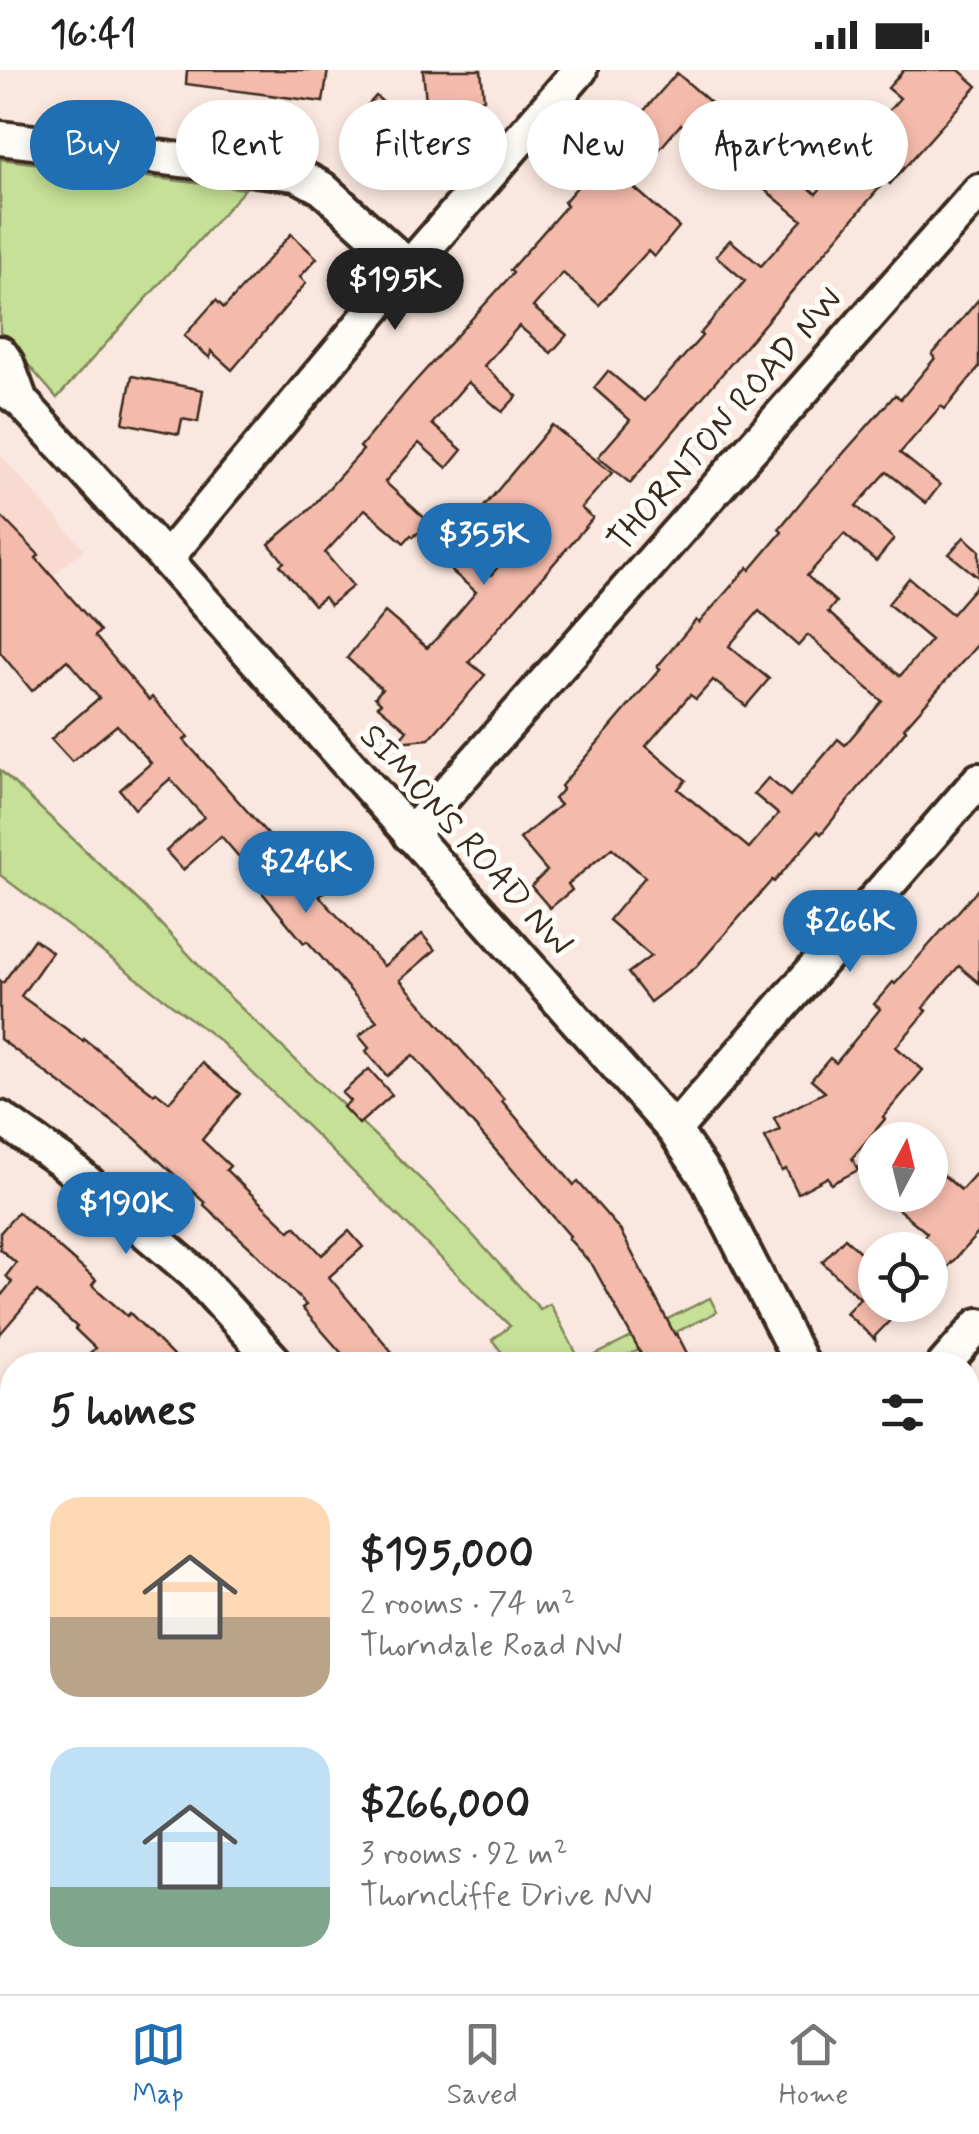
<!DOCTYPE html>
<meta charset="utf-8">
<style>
body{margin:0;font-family:Mynerve,sans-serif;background:#f2f2f2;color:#222;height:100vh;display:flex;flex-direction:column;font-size:38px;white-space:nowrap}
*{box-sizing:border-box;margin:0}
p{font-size:32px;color:#767676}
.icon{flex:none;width:55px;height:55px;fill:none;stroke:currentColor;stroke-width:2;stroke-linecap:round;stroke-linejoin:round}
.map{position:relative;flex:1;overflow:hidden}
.sheet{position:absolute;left:0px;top:1282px;width:980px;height:642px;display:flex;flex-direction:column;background:#fff;border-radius:40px 40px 0 0;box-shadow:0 5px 15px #0003}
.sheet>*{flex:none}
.hud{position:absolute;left:30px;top:30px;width:920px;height:90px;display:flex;gap:20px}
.needle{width:65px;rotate:7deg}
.tools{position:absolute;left:858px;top:1052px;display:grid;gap:20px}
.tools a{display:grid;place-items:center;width:90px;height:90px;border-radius:50%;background:#fff;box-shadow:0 5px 15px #0003;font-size:50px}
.price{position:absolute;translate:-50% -85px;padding:0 22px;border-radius:35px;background:#1f6fb2;color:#fff;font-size:32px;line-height:65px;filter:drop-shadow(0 2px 5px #0008)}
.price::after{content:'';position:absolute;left:50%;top:60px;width:30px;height:22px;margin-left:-15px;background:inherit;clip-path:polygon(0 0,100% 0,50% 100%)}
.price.on{background:#222;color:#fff}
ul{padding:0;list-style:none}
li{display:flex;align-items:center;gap:30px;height:250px;padding:0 50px}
li span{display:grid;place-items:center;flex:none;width:280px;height:200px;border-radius:30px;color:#555}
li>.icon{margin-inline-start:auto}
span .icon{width:120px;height:120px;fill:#fffc;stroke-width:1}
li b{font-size:42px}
h2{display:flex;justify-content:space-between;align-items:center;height:120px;padding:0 50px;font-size:42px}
.tag{padding:0 35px;border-radius:45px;background:#fff;box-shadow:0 5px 15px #0003;font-size:35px;line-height:90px}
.tag.on{background:#1f6fb2;color:#fff}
.status{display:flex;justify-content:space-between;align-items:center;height:70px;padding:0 50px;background:#fff;direction:ltr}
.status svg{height:28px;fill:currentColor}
.dock{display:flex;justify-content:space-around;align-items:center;height:140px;border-top:2px solid #e0e0e0;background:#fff;font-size:28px;color:#767676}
.dock a{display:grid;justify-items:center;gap:5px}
.dock .on{color:#1f6fb2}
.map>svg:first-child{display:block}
.built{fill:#f8dad0}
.green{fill:#c6e097;stroke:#80855a;stroke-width:2.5}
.building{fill:#f4bbac;stroke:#3b2a1e;stroke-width:2.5;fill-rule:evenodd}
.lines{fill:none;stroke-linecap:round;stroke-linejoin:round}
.minor-casing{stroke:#3b2a1e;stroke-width:40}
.minor{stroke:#fdfcf7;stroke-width:32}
.labels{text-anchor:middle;stroke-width:10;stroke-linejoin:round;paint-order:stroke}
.street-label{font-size:35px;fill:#3b2a1e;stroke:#fdfcf7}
</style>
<div class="status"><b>16:41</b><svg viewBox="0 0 49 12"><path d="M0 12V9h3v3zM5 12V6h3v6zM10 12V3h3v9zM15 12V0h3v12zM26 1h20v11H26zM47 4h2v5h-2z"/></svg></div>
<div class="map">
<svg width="979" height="1924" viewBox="0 0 979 1924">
<rect width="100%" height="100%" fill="#fae8e0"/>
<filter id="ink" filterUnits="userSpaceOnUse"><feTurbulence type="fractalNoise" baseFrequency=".01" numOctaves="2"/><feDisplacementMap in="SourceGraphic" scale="20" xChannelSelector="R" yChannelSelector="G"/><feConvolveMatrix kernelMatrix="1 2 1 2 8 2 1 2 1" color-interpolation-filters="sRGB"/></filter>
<g filter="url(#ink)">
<polygon class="built" points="0,384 84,479 0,552"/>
<g class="green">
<polygon points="0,89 245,119 57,328 0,262"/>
<polygon points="0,700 144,836 215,913 430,1118 540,1239 550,1234 581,1292 710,1228 717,1242 608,1295 512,1295 492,1270 510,1256 220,971 0,805"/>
</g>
<g class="building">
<polygon points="187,0 328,0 323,32 186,14"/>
<polygon points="423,0 481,0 484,29 481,30 481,36 469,37 470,48 428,52"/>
<polygon points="904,0 959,0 977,16 890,114 886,110 630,413 598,387 630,350 594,318 608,301 644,331 702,266 700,264 745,211 716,186 730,170 761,196 802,150 759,115 779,91 816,124 843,91 805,58 820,40 859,74 900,28 888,18"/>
<polygon points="677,3 725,45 716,55 729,66 715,83 681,54 630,114 679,157 654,187 648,181 599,235 563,203 533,237 567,265 551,283 519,256 484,296 517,326 502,342 468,312 432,354 462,380 447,398 419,373 385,412 430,453 413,467 411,465 404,473 365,439 325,483 353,516 330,535 324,527 314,535 280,495 284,492 269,474 309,440 363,380 360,377 411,316 513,203 510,200 567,135 564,132"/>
<polygon points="376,26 419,64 395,92 351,54"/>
<polygon points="291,164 317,188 300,207 306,213 232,300 211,281 210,288 184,266 216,230 224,238"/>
<path d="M979,229V297L945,339L941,336L900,383L940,415L926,433L887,402L856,436L894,469L876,491L844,464L807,506L836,532L828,542L900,606L931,570L888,534L909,508L952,544L979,513V573L904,658L906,660L821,764L818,761L774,812L772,810L696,897L650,932L628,903L651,886L609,850L645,807L612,778L568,814L572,820L550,838L531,816L547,801L520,769L560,735L554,729L563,719L561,716L660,599L657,597L696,550L699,553L748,497L750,500L782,462L779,459L810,421L895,325L901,329L935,288L932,285ZM759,541L798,576L808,565L882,631L845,675L838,669L790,726L768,708L754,724L778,744L749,778L678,719L686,710L646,676L690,625L696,629L713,610L746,636L769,609L729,576Z"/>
<polygon points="132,306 203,320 198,352 182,349 179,364 123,353"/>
<polygon points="552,355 612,403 581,438 593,448 469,592 485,605 460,634 429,669 397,672 407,660 378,636 381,633 375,627 382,619 347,588 385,542 427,578 439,566 476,522 433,485 448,468 491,505 520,471 482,439"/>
<polygon points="0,445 39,485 36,488 100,561 95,566 149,630 152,627 188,667 184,670 303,804 305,802 323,823 319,826 384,896 422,864 435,880 400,910 504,1029 502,1031 574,1115 578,1112 620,1160 675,1265 677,1264 693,1295 647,1295 593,1196 568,1168 570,1166 413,985 387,1006 366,981 369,978 359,966 377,951 307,871 304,873 260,820 264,816 221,766 183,800 166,781 204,747 170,709 135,739 120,720 151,693 117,655 72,692 51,669 99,628 67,590 32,621 0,582"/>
<polygon points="964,467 979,480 979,508 949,484"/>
<polygon points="979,818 979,913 959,896 923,938 927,941 896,977 923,1000 883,1047 885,1049 852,1088 858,1100 831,1114 828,1107 798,1123 786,1099 782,1101 765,1067 780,1060 774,1048 825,1022 811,1010 830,988 836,993 880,939 874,934 893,912 895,914"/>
<polygon points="34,869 52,882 21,926 83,971 84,969 154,1024 156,1022 169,1032 202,993 240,1024 202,1070 230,1096 226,1100 290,1161 295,1156 322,1185 349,1161 363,1177 329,1207 403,1295 352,1295 302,1238 306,1235 255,1182 204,1135 205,1133 135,1068 0,969 0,911 3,913"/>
<polygon points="369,999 392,1025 359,1054 343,1037 350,1031 342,1023"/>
<polygon points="930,1094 961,1120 979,1100 979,1162 930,1217 930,1180 912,1180 927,1163 881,1125 930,1125"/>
<polygon points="18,1142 96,1210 92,1215 127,1246 130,1243 182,1295 78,1295 95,1278 75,1259 77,1257 37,1221 0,1264 0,1227 12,1212 6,1206 16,1193 0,1179 0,1163"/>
<polygon points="845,1168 875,1196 875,1235 905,1235 875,1266 875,1270 846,1243 860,1228 822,1192"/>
</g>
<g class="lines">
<g class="minor-casing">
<g id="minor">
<polyline points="0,68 296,104 322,118 409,197"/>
<polyline points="0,283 7,293 21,331"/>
<polyline points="0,316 21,331 166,489 674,1060 707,1109 802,1295"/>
<polyline points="166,489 409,197 580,0"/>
<polyline points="410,765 979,121"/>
<polyline points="0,1048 62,1091 194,1203 278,1295"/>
<polyline points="674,1060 979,710"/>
<polyline points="944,1295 979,1255"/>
<polyline points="0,1580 12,1595"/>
<polyline points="968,1621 979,1644"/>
<polyline points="204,1912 210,1924"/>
<polyline points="632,1912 635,1924"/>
</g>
</g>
<use href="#minor" class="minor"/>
</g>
</g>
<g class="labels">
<g class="street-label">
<text transform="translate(724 349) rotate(-49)" y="12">THORNTON ROAD NW</text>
<text transform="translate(467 769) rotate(48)" y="12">SIMONS ROAD NW</text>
</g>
</g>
</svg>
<div class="tools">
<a><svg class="needle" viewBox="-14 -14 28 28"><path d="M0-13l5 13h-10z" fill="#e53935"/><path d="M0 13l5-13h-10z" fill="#767676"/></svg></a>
<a><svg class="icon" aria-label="locate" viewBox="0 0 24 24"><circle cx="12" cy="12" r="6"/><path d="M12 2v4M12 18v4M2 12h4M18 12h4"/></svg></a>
</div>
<b class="price on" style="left:395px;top:263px">$195K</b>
<b class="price" style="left:484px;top:518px">$355K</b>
<b class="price" style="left:306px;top:846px">$246K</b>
<b class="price" style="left:850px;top:905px">$266K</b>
<b class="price" style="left:126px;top:1187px">$190K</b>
<div class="hud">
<a class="tag on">Buy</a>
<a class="tag">Rent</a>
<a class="tag">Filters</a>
<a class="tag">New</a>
<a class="tag">Apartment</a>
</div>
<section class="sheet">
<h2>5 homes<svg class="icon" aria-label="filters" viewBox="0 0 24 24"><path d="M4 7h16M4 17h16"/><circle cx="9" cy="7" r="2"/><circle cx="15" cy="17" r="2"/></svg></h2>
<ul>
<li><span style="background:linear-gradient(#ffd9b3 60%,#b9a48a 0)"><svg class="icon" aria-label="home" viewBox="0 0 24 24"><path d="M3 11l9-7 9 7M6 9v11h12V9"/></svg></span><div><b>$195,000</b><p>2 rooms · 74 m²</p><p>Thorndale Road NW</p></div></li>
<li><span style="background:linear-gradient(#bfe0f5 70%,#7fa58c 0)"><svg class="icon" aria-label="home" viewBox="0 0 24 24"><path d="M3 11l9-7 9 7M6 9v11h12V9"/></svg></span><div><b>$266,000</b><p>3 rooms · 92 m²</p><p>Thorncliffe Drive NW</p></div></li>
</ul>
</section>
</div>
<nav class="dock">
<a class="on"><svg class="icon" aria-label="map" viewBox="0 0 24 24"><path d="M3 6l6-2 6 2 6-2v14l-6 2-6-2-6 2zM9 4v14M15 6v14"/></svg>Map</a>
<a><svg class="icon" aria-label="saved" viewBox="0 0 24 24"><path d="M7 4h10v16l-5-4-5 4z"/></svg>Saved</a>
<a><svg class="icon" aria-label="home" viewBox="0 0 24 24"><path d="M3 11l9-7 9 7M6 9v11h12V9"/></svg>Home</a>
</nav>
